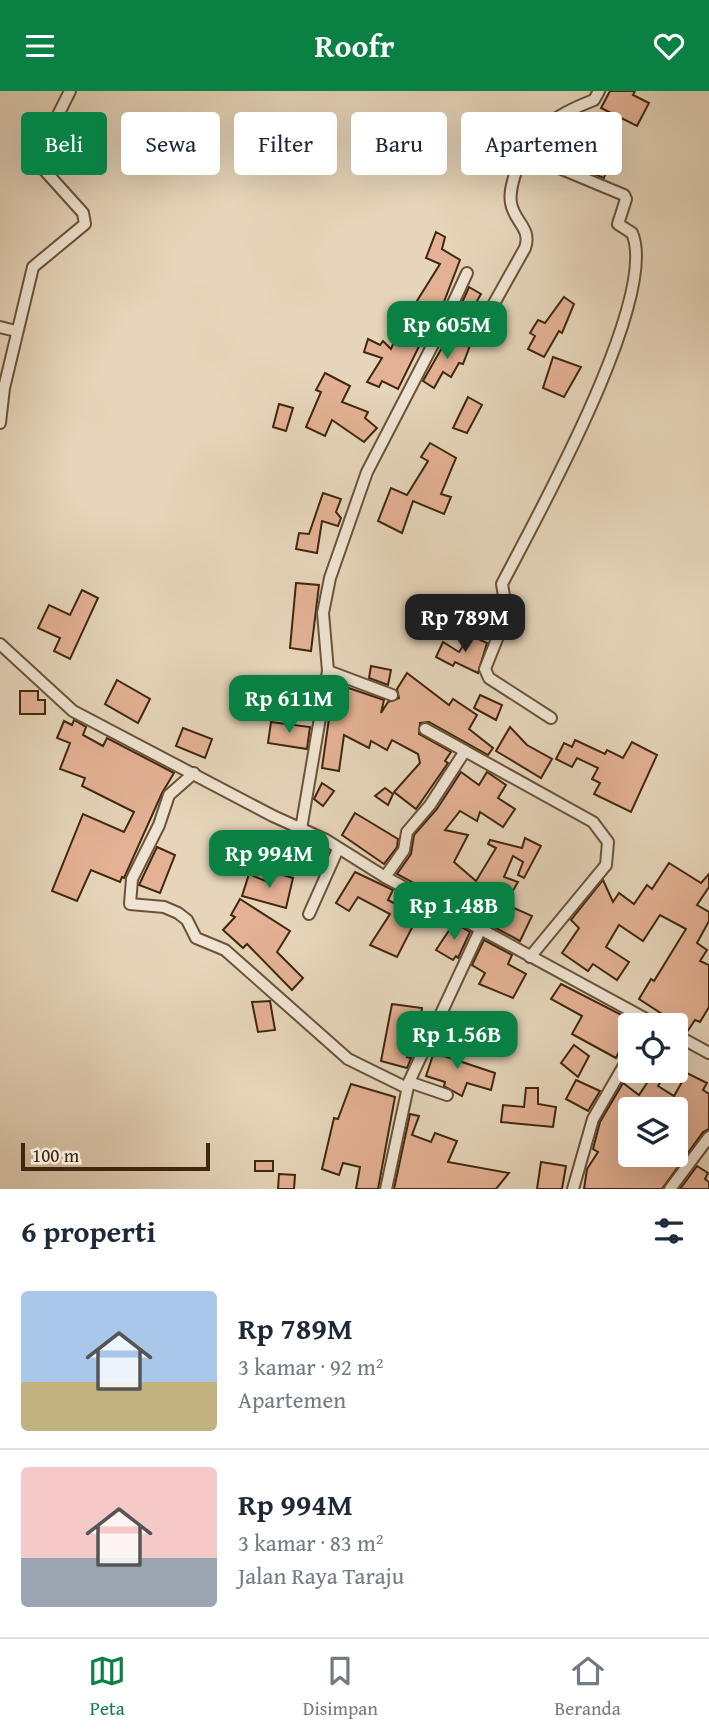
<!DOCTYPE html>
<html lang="id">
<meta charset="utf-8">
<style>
body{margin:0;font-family:"Gentium Book Plus",serif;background:#f2f2f3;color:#1f2937;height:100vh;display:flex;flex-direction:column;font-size:26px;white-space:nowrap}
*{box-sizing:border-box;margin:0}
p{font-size:23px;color:#747a83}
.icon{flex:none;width:38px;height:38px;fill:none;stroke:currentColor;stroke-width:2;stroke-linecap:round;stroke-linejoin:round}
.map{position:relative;height:1098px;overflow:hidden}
.panel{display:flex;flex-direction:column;background:#fff;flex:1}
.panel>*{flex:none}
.hud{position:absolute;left:21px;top:21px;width:668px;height:63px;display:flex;gap:14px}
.controls{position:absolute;left:618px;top:922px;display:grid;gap:14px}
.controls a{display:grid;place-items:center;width:70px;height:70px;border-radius:7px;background:#fff;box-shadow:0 7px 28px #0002;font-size:35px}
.scale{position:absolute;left:21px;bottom:18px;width:189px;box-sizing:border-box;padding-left:7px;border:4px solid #40280e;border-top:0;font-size:19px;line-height:24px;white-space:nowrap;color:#40280e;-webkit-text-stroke:5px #efe4d2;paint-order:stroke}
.price{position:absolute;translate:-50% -60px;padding:0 16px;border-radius:14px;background:#0b8043;color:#fff;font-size:23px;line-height:46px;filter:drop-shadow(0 2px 4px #0008)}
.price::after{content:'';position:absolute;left:50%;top:42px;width:21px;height:16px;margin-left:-10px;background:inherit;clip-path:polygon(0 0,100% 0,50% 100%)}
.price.on{background:#222;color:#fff}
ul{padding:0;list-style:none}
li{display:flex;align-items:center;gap:21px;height:175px;padding:0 21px}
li+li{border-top:2px solid #e0e1e3}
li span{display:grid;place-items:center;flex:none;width:196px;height:140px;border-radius:7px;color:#555}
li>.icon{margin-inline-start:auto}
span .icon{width:84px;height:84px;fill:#fffc;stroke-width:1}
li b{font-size:30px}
h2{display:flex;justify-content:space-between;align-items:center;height:84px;padding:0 21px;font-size:30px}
.tag{padding:0 24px;border-radius:7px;background:#fff;box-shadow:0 7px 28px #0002;font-size:24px;line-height:63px}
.tag.on{background:#0b8043;color:#fff}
header{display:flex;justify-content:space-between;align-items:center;height:91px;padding:0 21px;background:#0b8043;color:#fff;font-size:32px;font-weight:700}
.tabs{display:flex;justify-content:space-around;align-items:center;height:98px;border-top:2px solid #e0e1e3;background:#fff;font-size:19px;color:#747a83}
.tabs a{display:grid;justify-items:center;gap:4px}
.tabs .on{color:#0b8043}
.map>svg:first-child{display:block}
.building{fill:#e4b194;stroke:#40280e;stroke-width:2;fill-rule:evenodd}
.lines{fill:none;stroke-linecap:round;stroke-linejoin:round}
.street-casing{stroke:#6a5339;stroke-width:14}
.street{stroke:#efe4d2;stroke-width:10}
</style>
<header><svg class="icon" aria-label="menu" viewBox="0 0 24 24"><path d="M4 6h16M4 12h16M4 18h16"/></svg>Roofr<svg class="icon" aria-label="heart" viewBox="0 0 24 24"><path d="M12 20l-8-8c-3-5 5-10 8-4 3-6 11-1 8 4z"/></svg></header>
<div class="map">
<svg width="709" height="1098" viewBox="0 0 709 1098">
<rect width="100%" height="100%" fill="#e6d5ba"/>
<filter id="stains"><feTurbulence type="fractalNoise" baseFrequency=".00286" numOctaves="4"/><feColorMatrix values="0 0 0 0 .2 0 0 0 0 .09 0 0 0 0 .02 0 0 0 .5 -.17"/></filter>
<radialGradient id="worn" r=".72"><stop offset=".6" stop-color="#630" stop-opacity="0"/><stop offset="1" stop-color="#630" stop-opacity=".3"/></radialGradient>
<g class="building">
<polygon points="610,0 635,0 633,4 649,12 637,35 601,17"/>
<polygon points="68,22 84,24 75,40 62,33"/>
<polygon points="586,64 609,72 604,87 581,78"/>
<polygon points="436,141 445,146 442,158 460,169 442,216 439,215 398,298 382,290 379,296 367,291 382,267 364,261 368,248 380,254 383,250 391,258 407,220 415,213 440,173 426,167"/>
<polygon points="469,196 481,203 474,215 481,218 474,232 457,223"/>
<polygon points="564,206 574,213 562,242 559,240 544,266 528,258 535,245 530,242 538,229 545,232"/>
<polygon points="447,248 460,254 463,250 471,252 463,273 459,272 451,286 443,281 434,297 423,290"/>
<polygon points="553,266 581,276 564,306 543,297"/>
<polygon points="325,282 350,295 342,311 368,321 365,327 377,337 364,351 332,329 325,345 306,336 321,301 316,299"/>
<polygon points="468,306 482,314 467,342 453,337"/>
<polygon points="279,313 293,317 286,340 273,336"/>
<polygon points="430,352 456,367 441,403 451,406 444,423 413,410 402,442 378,430 391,397 407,404 428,370 421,366"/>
<polygon points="323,402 341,408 336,421 341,427 338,435 322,430 317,462 296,458 299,442 309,443"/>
<polygon points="296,492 319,494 311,560 290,557"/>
<polygon points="82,499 98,507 70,568 54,560 60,547 38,537 49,514 70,524"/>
<polygon points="470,544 487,552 478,582 455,571 453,575 436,566 443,551 459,561"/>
<polygon points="371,575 391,579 388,594 369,587"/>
<polygon points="407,582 449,614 453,608 477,624 469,638 493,657 488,664 429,631 420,632 419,643 451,661 445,670 448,672 416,718 394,701 420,672 418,663 392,649 387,659 371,650 369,657 344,644 339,680 322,677 334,592 384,609 381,622 388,611 399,607 397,598"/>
<polygon points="117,589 150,608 138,632 105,613"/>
<polygon points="20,600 38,600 38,609 45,609 45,623 20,623"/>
<polygon points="480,604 502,614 496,629 474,617"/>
<polygon points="74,629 86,636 83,644 103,655 107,647 174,682 162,702 124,787 122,786 120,791 91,779 77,810 52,800 83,723 124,741 134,721 82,695 85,687 60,678 70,652 57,647 64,630 72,634"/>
<polygon points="271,631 310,636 307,658 268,652"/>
<polygon points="510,636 527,654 552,668 541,687 496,660"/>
<polygon points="183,637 212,648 205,667 176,655"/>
<polygon points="575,649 605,663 607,659 623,667 632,651 657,664 631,721 594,703 600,692 592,688 598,677 577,667 572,676 556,668 564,652 572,656"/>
<polygon points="461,681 479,694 487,681 506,694 498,707 515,718 503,736 480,721 477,730 460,720 445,739 468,744 454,771 476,790 496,757 488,753 490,749 522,757 525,747 541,755 524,787 518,784 523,771 513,765 504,786 518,791 505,813 532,825 520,850 397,783 411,763 414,744 437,718"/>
<polygon points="322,692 334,700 323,715 314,708"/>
<polygon points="385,697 393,703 388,714 375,705"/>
<polygon points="355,722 398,748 397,756 384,773 342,744"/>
<polygon points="157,756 175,764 160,802 139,794"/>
<polygon points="669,772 701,792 709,783 709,796 697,814 709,821 709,830 697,852 707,859 700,870 709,874 709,916 700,931 695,929 687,941 676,936 676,932 639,908 651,888 654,890 686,838 660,824 643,850 619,834 606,856 629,871 617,889 593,873 588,880 562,862 579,837 571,829 603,789 613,811 619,802 634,813 647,794 652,798"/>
<polygon points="273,781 293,787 286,817 242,805 249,783 270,792"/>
<polygon points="355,781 393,799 388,809 418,825 397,866 370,854 390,823 358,806 349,820 336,812"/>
<polygon points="240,808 290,840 277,861 303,887 292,899 247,853 243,857 223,839 235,826 231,824"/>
<polygon points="454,832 470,841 458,867 456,865 453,869 436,859"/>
<polygon points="484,849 512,864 508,873 526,883 513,907 479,893 485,882 472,874"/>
<polygon points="561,893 641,934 630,934 630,952 625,948 616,967 572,943 582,925 551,908"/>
<polygon points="270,910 275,939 258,941 252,911"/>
<polygon points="392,913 422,917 418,943 413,943 407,966 411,967 407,977 381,970"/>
<polygon points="439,946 448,949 444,965 495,982 491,999 467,992 462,1005 444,995 445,991 426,985"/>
<polygon points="574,954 589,965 578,986 561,972"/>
<path d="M639,980H667L658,995L674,1005L687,982L707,992L703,999L709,1003V1038L703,1041L662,1098H584L587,1078L598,1061L593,1058L600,1031L623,992L639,1004L651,986ZM630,1018H676V1042L680,1045L676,1051V1064H630Z"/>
<polygon points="576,989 600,1000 588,1020 566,1008"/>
<polygon points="351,993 395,1006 378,1098 356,1098 360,1076 343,1072 339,1084 322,1078 334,1027 338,1028"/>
<polygon points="526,997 538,997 538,1013 556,1016 553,1036 501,1031 503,1014 524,1016"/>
<polygon points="410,1023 419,1025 412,1044 431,1051 435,1042 457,1050 448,1071 509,1082 496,1098 394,1098"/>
<rect x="255" y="1070" width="18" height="10"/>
<polygon points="541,1071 566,1075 562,1098 537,1098"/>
<polygon points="697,1075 708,1082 705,1088 709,1091 709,1098 680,1098"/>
<polygon points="279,1083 295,1084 294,1098 278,1098"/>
</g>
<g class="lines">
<g class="street-casing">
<g id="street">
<path d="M523,62L624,104L626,108L618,133L632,142C660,206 535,429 502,493L507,523L485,578L489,587L551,627"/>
<polyline points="443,234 467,182"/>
<polyline points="0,236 16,240"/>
<polyline points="0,332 4,297 33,176 85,133 83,122 38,72 37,66 70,0"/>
<polyline points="0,553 73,620 273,725 326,749 385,786 657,934"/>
<polyline points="328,580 392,604"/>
<polyline points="465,660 593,731 608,751 606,774 530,866"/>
<polyline points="194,682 169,704 159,734 132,788 130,813 164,816 178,822 187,829 196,847 225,859 348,968 407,997"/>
<path d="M301,738L328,580L323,522L330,487L367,381L443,234L471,244L478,241L525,157C532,137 514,131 511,112C509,101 513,90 516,80C531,39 555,24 594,9L599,0"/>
<polyline points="385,786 404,759 407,741 430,714 465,660 425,638"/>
<polyline points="309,823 338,758"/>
<polyline points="676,944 709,962"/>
<polyline points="409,991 447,1004"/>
<polyline points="386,1098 409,991 481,837"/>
<polyline points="573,1098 593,1028 630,964"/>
<polyline points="670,1098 709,1046"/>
</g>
</g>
<use href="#street" class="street"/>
</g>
<rect width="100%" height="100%" filter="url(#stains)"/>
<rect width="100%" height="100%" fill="url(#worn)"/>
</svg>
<div class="controls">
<a><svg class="icon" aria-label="locate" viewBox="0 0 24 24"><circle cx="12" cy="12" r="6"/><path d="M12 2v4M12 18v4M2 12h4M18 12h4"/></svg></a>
<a><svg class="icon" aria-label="layers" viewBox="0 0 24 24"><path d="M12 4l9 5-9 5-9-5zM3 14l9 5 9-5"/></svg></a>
</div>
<div class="scale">100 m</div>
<b class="price" style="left:447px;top:270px">Rp 605M</b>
<b class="price on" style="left:465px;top:563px">Rp 789M</b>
<b class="price" style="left:289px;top:644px">Rp 611M</b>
<b class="price" style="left:269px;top:799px">Rp 994M</b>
<b class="price" style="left:454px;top:851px">Rp 1.48B</b>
<b class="price" style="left:457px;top:980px">Rp 1.56B</b>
<div class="hud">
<a class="tag on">Beli</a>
<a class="tag">Sewa</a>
<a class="tag">Filter</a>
<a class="tag">Baru</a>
<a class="tag">Apartemen</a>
</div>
</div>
<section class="panel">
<h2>6 properti<svg class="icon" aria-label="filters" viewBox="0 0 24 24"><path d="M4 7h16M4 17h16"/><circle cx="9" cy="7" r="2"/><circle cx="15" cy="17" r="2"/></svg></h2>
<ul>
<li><span style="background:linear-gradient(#a9c7e8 65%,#c2b280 0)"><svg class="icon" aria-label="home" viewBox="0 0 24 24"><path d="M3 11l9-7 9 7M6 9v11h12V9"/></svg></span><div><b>Rp 789M</b><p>3 kamar · 92 m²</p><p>Apartemen</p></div></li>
<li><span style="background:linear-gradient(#f6c9c9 65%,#9aa5b1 0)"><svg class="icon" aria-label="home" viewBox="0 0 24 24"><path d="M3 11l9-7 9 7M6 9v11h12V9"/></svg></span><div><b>Rp 994M</b><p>3 kamar · 83 m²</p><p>Jalan Raya Taraju</p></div></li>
</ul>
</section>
<nav class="tabs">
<a class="on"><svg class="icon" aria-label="map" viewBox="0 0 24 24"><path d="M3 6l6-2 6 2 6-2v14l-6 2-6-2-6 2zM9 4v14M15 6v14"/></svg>Peta</a>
<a><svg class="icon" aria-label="saved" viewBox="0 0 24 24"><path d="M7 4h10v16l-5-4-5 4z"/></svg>Disimpan</a>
<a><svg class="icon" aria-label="home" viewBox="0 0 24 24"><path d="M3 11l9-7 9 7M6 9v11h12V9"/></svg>Beranda</a>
</nav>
